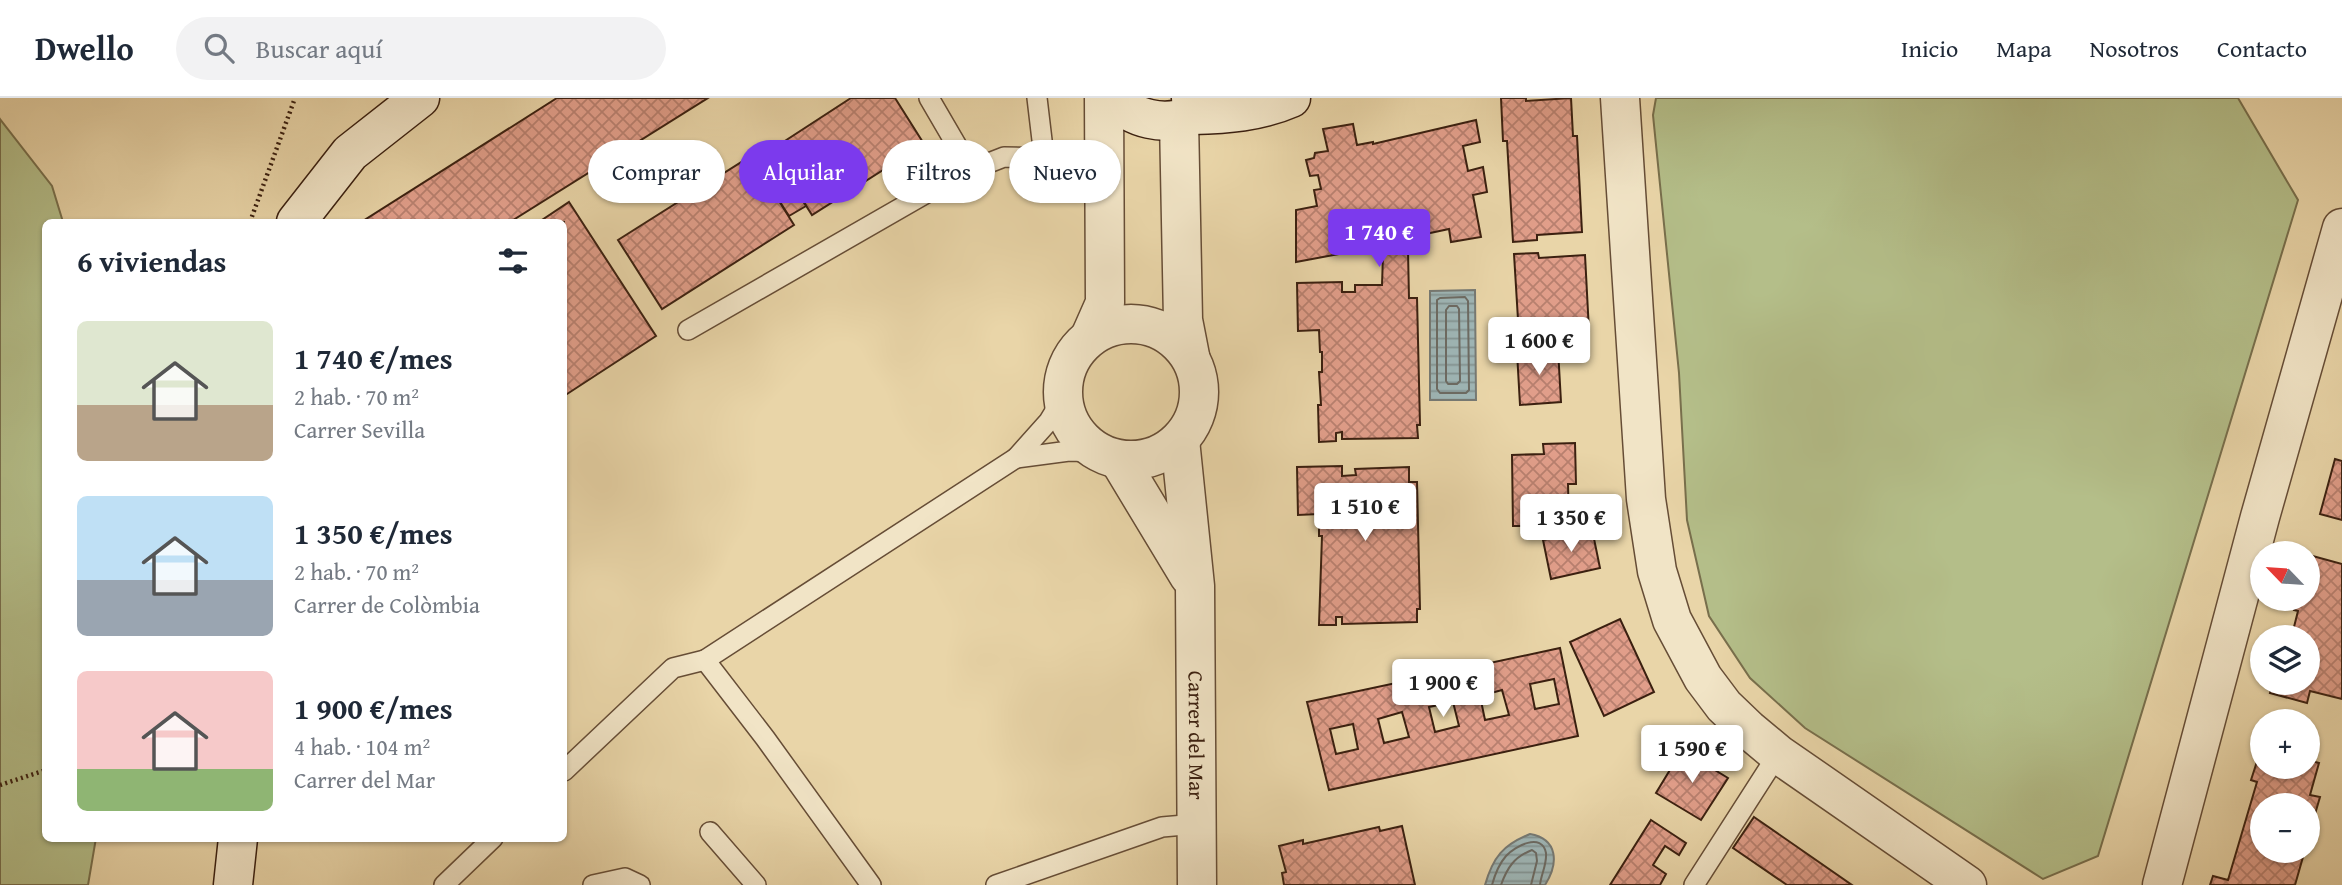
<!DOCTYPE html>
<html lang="es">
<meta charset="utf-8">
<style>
body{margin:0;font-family:"Gentium Book Plus",serif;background:#f2f2f3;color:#1f2937;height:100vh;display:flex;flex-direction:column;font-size:26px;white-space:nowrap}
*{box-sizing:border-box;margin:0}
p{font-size:23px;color:#747a83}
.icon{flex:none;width:38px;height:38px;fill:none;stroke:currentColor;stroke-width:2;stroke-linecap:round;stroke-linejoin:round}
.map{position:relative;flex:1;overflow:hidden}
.drawer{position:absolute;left:42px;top:121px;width:525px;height:623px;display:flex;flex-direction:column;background:#fff;border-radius:10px;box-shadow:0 2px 5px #0004}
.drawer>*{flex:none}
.banner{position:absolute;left:588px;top:42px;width:665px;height:63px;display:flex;gap:14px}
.needle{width:46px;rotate:295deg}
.buttons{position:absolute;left:2250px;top:443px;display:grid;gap:14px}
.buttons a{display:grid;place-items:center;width:70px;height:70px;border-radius:50%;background:#fff;box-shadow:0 2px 5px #0004;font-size:35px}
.price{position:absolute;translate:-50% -60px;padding:0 16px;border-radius:7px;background:#fff;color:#222;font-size:23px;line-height:46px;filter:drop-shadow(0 2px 4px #0008)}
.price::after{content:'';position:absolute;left:50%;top:42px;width:21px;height:16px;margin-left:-10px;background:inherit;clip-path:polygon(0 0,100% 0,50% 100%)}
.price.active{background:#7c3aed;color:#fff}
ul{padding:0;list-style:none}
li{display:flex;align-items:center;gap:21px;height:175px;padding:0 35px}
li span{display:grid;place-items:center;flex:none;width:196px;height:140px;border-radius:10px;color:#555}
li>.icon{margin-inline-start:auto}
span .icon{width:84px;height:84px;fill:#fffc;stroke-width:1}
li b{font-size:30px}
h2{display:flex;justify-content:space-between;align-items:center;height:84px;padding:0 35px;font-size:30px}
.pill{padding:0 24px;border-radius:32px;background:#fff;box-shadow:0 2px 5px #0004;font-size:24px;line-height:63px}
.pill.active{background:#7c3aed;color:#fff}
header{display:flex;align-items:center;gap:42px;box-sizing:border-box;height:98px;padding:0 35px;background:#fff;border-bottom:2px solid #e0e1e3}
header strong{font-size:33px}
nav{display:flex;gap:38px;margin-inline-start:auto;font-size:24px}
.search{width:490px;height:63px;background:#f2f2f3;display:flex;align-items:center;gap:18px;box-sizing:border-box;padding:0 24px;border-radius:38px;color:#747a83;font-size:26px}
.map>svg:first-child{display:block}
.green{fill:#b4be89;stroke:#786f4c;stroke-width:2}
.water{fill:url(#water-rules);stroke:#767973;stroke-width:2}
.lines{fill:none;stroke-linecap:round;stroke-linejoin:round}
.shore{stroke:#6c6a62;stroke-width:2}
.building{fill:url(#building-cross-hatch);stroke:#3b2010;stroke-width:2;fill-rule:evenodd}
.service-casing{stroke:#664d36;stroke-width:22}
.minor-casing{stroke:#664d36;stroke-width:41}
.tertiary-casing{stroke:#664d36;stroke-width:41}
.secondary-casing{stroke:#3b2010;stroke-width:41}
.path{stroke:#3b2010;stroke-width:4.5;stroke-dasharray:2 3.5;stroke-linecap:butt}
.service{stroke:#f1e4c6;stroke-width:19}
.minor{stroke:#f1e4c6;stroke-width:38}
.tertiary{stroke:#f1e4c6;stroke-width:38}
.secondary{stroke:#f1e4c6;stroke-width:38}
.labels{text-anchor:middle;stroke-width:5;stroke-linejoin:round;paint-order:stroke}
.street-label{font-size:21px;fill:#3b2010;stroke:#f1e4c6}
</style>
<header>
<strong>Dwello</strong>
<div class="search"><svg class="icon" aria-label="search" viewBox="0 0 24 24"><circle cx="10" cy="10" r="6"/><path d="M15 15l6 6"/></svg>Buscar aquí</div>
<nav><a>Inicio</a><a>Mapa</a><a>Nosotros</a><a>Contacto</a></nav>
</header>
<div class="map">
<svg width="2342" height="787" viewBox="0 0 2342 787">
<defs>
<pattern id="water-rules" width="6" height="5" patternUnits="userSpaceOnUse" patternTransform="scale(1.75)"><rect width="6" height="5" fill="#9eb5b5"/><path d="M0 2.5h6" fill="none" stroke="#829392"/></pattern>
<pattern id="building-cross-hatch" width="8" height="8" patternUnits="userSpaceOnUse" patternTransform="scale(1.75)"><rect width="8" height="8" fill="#e19e8a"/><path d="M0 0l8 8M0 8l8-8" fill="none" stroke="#b8806f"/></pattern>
</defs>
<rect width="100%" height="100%" fill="#e9d5a8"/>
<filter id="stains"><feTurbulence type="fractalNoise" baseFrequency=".00286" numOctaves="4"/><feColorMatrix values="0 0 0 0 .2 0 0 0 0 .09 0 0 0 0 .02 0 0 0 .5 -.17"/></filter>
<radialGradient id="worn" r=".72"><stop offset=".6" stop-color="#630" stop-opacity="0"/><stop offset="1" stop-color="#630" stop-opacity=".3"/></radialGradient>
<g class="green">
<polygon points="1656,0 2238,0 2298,102 2098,758 2043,781 1805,630 1750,580 1709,518 1687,422 1679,275 1653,17"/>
<polygon points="0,21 52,88 63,124 46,124 46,740 96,740 88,787 0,787"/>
</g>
<g class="water">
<polygon points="1475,192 1476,302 1430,302 1430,193"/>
<path d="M1530,736C1558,741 1559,765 1545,787H1485C1493,759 1503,747 1530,736Z"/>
</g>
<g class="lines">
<g class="shore">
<polygon points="1465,199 1468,203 1469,292 1466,295 1440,295 1437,291 1437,202 1440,200"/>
<polygon points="1449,208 1457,208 1459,211 1460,283 1457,286 1448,286 1446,283 1446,212"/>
<path d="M1492,787C1495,776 1499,766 1506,758C1515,748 1542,734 1546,755C1547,767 1541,776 1540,787"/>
<path d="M1501,787C1507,770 1514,759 1532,752L1536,755L1537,763L1531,787"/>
</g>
</g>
<g class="building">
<polygon points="557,0 708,0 510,124 364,124 363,123"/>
<polygon points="851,0 895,0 924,46 812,117 771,52"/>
<polygon points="1501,0 1526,0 1526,3 1571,0 1573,38 1577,38 1582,134 1537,137 1537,142 1513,144 1507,43 1503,43"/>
<polygon points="1476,22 1480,44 1463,48 1468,73 1483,69 1487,94 1473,97 1481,139 1451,144 1449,131 1402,141 1405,153 1408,153 1409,200 1417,200 1420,327 1417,327 1418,340 1342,341 1342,334 1336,335 1336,343 1319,344 1318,307 1321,307 1319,274 1322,274 1322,254 1320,254 1319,232 1298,233 1297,185 1342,184 1342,194 1355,194 1355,187 1382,187 1383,157 1381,144 1356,149 1355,153 1296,164 1296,112 1317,108 1314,92 1321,91 1318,77 1310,78 1306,62 1314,60 1315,55 1328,53 1323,31 1353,26 1357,47 1373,44 1373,46"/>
<polygon points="751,58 794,127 662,211 618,142"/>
<polygon points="776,60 806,108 789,118 759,71"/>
<polygon points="569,104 656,238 564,298 564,124 539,124"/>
<polygon points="1538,155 1539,160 1585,157 1589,233 1519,238 1514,156"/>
<polygon points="1558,251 1561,304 1520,307 1517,254"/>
<polygon points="1575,345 1576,386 1568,386 1569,428 1513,428 1512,357 1544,356 1543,346"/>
<polygon points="2335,361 2342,363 2342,422 2320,416"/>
<polygon points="1342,368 1342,378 1356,377 1355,371 1409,369 1409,384 1417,384 1420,511 1417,511 1417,524 1342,526 1342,519 1336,519 1336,527 1319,527 1322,438 1319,438 1319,416 1298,417 1297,369"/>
<polygon points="1592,431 1600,470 1551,481 1543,442"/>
<polygon points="2309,457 2342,466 2342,601 2310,593 2307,605 2270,595 2273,584 2308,584 2308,539 2301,539 2302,535 2293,533 2298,513 2294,512 2297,500 2308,500"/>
<polygon points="1620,521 1654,594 1604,618 1570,544"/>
<path d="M1560,550L1578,638L1329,692L1307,604ZM1554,581L1559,606L1535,611L1530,586ZM1502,592L1509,617L1485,622L1480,598ZM1453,604L1459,628L1435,634L1429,609ZM1402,614L1409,639L1384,645L1378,621ZM1353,626L1358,651L1336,656L1330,631Z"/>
<polygon points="2262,648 2263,668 2308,668 2308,662 2319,665 2310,697 2320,699 2308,740 2308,707 2263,707 2263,752 2305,752 2295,787 2210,787 2213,778 2228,782 2257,684 2251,682"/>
<polygon points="1682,652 1728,680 1701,722 1656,695"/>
<polygon points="1754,719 1852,787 1787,787 1733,750"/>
<polygon points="1651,722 1686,745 1679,757 1665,748 1653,767 1666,776 1660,787 1610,787"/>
<polygon points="1402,728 1415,787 1284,787 1282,775 1286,774 1279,748 1303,742 1303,746 1379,729 1380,733"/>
</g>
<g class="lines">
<g class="service-casing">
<g id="service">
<polyline points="929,0 971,72"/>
<polyline points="1037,0 1044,59"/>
<polyline points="688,232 958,77 1004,59 1104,61"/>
<polyline points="1016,360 1069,353 1098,354"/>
<polyline points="564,673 673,570 705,562"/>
<polyline points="710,734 756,787"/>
<polyline points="444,787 493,740"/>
<polyline points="593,787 625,780 640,787"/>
<polyline points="871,787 765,640 705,562 1016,360 1049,323 1063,300"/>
<polyline points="996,787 1162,729 1196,726"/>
<polyline points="1694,787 1778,656"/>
</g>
</g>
<g class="minor-casing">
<g id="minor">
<polyline points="1620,0 1646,401 1657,473 1672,522 1703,580 1724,608 1748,631 1778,656 1967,787"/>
<polyline points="2162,787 2260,419 2342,130"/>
</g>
</g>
<g class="tertiary-casing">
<g id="tertiary">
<polyline points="1179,22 1183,222 1190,258"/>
<circle cx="1131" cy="294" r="68"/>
<polyline points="1090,239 1105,205 1104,0"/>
<path id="s1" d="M1180,342L1195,488L1197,787"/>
<polyline points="1119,362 1189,478"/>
</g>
</g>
<g class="secondary-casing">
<g id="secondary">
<path d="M1112,0C1133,21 1164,29 1192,17L1191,0"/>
<path d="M1192,17C1227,16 1259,14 1291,0"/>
<polyline points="296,124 350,55 420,0"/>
<polyline points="233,787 238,740"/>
</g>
</g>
<g class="path">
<polyline points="250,124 295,0"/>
<polyline points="0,687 46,672"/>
</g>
<use href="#service" class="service"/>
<use href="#minor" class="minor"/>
<use href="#tertiary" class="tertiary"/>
<use href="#secondary" class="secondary"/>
</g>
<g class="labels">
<g class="street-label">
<text dy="7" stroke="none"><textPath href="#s1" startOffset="296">Carrer del Mar</textPath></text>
</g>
</g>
<rect width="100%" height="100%" filter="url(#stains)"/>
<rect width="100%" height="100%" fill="url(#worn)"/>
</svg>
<div class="buttons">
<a><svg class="needle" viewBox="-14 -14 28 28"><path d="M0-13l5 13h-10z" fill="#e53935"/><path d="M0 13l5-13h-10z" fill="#747a83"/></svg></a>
<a><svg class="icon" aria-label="layers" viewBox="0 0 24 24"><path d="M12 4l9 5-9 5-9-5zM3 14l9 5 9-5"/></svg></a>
<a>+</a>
<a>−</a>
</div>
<b class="price active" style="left:1379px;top:171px">1 740 €</b>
<b class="price" style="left:1539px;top:279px">1 600 €</b>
<b class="price" style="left:1365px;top:445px">1 510 €</b>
<b class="price" style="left:1571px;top:456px">1 350 €</b>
<b class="price" style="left:1443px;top:621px">1 900 €</b>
<b class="price" style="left:1692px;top:687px">1 590 €</b>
<div class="banner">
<a class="pill">Comprar</a>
<a class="pill active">Alquilar</a>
<a class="pill">Filtros</a>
<a class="pill">Nuevo</a>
</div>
<section class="drawer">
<h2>6 viviendas<svg class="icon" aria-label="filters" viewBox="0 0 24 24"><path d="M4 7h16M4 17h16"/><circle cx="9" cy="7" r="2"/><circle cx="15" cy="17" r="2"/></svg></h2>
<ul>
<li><span style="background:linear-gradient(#dfe7d0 60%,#b9a48a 0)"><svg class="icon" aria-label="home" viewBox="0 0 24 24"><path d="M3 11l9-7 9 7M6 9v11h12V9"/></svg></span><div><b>1 740 €/mes</b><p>2 hab. · 70 m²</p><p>Carrer Sevilla</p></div></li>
<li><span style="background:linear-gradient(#bfe0f5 60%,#9aa5b1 0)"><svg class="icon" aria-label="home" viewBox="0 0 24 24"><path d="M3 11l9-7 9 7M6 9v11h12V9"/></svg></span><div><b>1 350 €/mes</b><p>2 hab. · 70 m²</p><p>Carrer de Colòmbia</p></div></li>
<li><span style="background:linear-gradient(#f6c9c9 70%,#8fb573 0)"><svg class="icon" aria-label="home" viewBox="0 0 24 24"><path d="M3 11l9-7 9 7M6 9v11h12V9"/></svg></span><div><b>1 900 €/mes</b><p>4 hab. · 104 m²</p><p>Carrer del Mar</p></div></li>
</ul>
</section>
</div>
